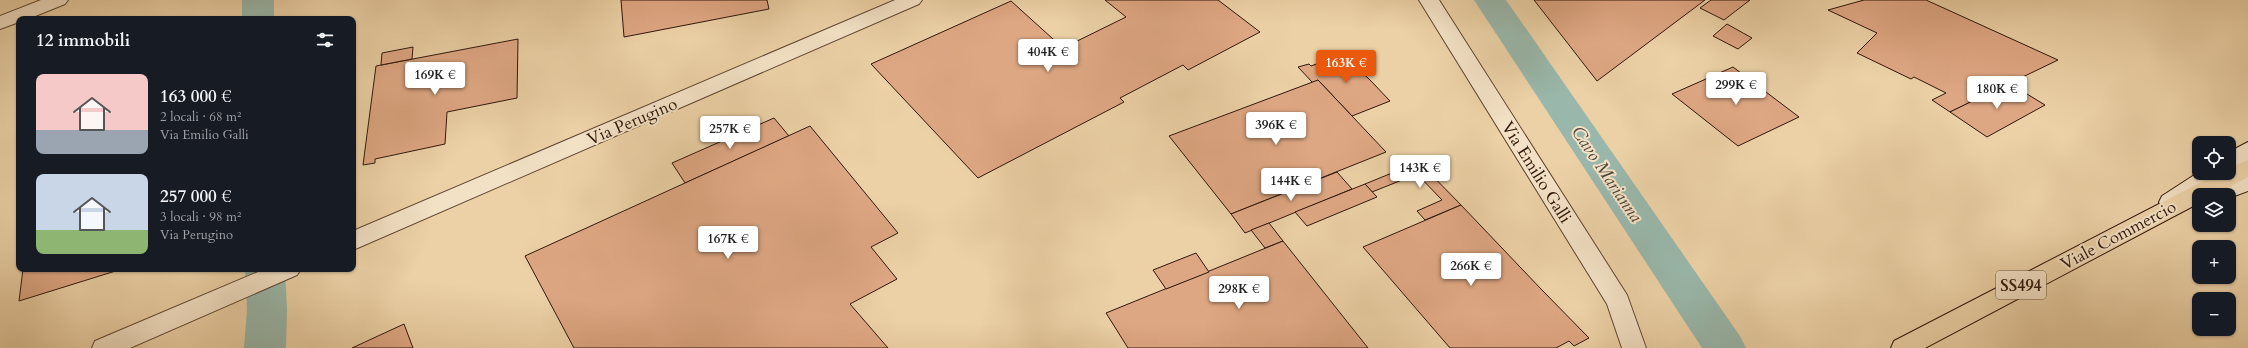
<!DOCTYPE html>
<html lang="it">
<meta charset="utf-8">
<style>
body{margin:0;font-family:Cardo,serif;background:#20242c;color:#f1f3f6;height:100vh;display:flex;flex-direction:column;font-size:15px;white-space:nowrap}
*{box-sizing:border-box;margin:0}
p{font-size:13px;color:#9ea1a6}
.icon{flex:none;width:22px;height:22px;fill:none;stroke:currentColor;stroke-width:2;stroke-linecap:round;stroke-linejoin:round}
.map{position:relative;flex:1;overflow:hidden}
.side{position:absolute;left:16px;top:16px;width:340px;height:256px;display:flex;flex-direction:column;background:#171b24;border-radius:8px;box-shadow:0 1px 3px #0004}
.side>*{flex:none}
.buttons{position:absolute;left:2192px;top:136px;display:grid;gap:8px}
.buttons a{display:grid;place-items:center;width:44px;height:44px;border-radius:8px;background:#171b24;box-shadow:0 1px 3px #0004;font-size:20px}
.price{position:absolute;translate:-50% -34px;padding:0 9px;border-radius:4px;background:#fff;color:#222;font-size:13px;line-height:26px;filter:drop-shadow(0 1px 2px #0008)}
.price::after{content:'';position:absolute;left:50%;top:24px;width:12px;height:9px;margin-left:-6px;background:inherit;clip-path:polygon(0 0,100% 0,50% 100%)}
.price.active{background:#ea580c;color:#fff}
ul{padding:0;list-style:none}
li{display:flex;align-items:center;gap:12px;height:100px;padding:0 20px}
li span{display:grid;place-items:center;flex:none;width:112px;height:80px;border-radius:8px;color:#555}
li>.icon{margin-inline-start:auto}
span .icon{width:48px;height:48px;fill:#fffc;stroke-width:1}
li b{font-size:17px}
h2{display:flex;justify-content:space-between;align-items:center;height:48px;padding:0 20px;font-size:17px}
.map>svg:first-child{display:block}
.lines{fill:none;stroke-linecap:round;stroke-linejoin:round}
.canal{fill:#99b7aa;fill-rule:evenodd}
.building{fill:#dea783;stroke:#301709}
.street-casing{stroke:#5f4630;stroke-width:2}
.secondary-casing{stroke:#301709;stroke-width:2}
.primary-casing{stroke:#301709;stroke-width:2}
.street{fill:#f3e1c5;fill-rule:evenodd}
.secondary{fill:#f3e1c5;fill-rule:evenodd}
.primary{fill:#ecd1a6;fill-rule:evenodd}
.labels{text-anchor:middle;stroke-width:4;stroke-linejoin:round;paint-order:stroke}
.shield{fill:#f3e1c5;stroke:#6a5441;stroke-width:1}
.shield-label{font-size:16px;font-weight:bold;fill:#301709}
.street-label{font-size:17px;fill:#301709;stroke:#f3e1c5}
.water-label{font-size:18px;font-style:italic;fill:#504739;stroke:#f3e1c5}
</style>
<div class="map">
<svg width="2248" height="348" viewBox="0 0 2248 348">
<rect width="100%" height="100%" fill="#ecd1a6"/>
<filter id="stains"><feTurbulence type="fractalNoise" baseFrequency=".005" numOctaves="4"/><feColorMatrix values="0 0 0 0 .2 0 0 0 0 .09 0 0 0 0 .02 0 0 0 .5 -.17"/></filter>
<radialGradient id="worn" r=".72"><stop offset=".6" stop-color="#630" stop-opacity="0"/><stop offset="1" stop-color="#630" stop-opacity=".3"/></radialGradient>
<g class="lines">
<g class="canal">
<rect x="242" y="0" width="32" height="19"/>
<polygon points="1474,0 1506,0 1740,336 1746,348 1702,348"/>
<polygon points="245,269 285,269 287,309 286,348 244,348 247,309"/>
</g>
</g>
<g class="building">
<polygon points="621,0 767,0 769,9 624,37"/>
<polygon points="1105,0 1218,0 1260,32 1188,70 1183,65 1120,98 1124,102 978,178 871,64 1011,1 1063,48 1126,17"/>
<polygon points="1534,0 1705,0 1597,81"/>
<polygon points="1711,0 1750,0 1724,20 1700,8"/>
<polygon points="1864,0 1926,0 2058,60 1950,112 1932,100 1946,93 1914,77 1911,79 1857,53 1877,33 1828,10"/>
<polygon points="1727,24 1752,38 1738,49 1713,36"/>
<polygon points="518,39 517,98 447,112 445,144 375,159 375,163 363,165 376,66"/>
<polygon points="413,47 412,59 381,65 382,53"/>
<polygon points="1343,54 1371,81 1390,101 1352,116 1318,80 1313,83 1298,67 1309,64 1311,66"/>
<polygon points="1733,67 1799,117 1738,146 1672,94"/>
<polygon points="1318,80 1386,152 1231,214 1169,136"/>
<polygon points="2009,83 2045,105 1987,137 1950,112"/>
<polygon points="774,118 789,136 685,183 672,163"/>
<polygon points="810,126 898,233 871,247 897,279 850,304 888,348 574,348 525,256"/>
<polygon points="1419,162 1461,205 1425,220 1417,211 1442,200 1417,174 1372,192 1365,184"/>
<polygon points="1337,172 1352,189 1245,233 1231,214"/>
<polygon points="1365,184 1377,197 1307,226 1295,212"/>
<polygon points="1461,205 1541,289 1589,338 1574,346 1569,341 1556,348 1450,348 1363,247"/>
<polygon points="1269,223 1283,241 1265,248 1251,230"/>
<polygon points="1283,241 1368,348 1128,348 1106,313"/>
<polygon points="1196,253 1209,272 1166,289 1153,270"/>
<polygon points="23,269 122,269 19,301"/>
<polygon points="404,324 413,348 352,348"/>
</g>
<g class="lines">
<g class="street-casing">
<g id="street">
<polygon points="41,0 68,0 65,4 28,19 19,19 19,22 0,29 0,16"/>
<polygon points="895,0 922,0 919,4 353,250 353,231"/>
<polygon points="1419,0 1439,0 1627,295 1646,348 1622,348 1607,304"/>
<polygon points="265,269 301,269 297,275 130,348 92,348 95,341"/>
</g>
</g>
<g class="secondary-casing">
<g id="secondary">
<polygon points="2248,142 2248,161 2237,168 2229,171 2229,152"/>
<polygon points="2199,172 2225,173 2222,179 2178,208 2170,210 2162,208 2159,202 2162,196"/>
<polygon points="2248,174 2248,191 2229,198 2229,195 2203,195 2206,189"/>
</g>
</g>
<g class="primary-casing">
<polygon id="primary" points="2248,160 2248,177 2214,195 2199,195 2199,203 1925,348 1891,348 1894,341 2219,173 2229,173 2229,168"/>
</g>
<use href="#street" class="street"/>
<use href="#secondary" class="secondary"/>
<use href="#primary" class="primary"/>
</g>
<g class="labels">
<rect class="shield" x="1996" y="271" width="50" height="28" rx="3"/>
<g class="shield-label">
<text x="2021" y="291">SS494</text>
</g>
<g class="street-label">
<text transform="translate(632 121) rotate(-23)" y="6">Via Perugino</text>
<text transform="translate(1537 172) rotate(58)" y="6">Via Emilio Galli</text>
<text transform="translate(2118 235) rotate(-28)" y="6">Viale Commercio</text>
</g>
<g class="water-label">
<text transform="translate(1607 174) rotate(56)" y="6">Cavo Marianna</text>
</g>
</g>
<rect width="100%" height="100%" filter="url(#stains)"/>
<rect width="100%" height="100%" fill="url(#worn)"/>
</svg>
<div class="buttons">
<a><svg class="icon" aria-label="locate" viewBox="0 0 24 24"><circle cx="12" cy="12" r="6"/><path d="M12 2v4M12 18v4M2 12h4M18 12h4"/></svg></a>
<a><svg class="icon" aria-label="layers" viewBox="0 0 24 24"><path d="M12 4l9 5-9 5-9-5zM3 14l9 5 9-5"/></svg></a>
<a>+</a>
<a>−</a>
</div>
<b class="price" style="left:1048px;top:73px">404K €</b>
<b class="price active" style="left:1346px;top:84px">163K €</b>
<b class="price" style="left:435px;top:96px">169K €</b>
<b class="price" style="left:1736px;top:106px">299K €</b>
<b class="price" style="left:1997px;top:110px">180K €</b>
<b class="price" style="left:1276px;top:146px">396K €</b>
<b class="price" style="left:730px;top:150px">257K €</b>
<b class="price" style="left:1420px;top:189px">143K €</b>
<b class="price" style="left:1291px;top:202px">144K €</b>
<b class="price" style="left:728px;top:260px">167K €</b>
<b class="price" style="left:1471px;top:287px">266K €</b>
<b class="price" style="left:1239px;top:310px">298K €</b>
<section class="side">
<h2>12 immobili<svg class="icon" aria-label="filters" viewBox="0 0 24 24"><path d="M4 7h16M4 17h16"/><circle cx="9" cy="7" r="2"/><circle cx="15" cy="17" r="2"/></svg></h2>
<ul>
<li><span style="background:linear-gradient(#f6c9c9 70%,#9aa5b1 0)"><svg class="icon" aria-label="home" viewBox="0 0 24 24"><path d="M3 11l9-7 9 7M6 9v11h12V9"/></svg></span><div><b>163 000 €</b><p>2 locali · 68 m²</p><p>Via Emilio Galli</p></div></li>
<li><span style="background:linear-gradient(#c9d6e8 70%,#8fb573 0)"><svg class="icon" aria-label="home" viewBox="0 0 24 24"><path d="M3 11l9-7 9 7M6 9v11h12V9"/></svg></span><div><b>257 000 €</b><p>3 locali · 98 m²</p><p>Via Perugino</p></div></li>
</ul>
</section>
</div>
